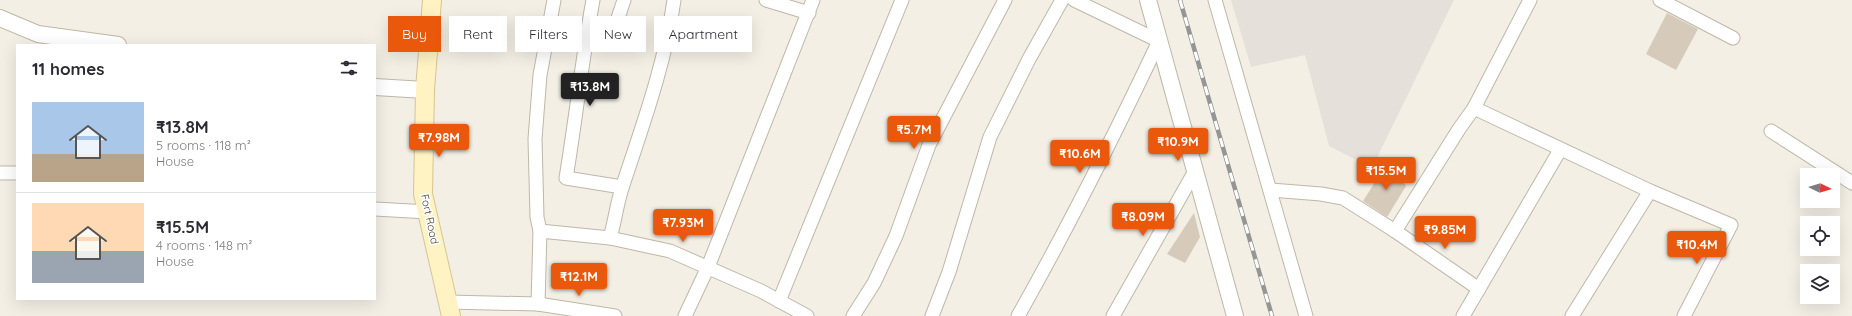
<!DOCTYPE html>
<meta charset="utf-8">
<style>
body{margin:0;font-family:Quicksand,sans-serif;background:#f7f7f7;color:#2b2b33;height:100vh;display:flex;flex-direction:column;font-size:15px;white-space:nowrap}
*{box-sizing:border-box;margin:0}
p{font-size:13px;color:#7c7c81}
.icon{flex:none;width:22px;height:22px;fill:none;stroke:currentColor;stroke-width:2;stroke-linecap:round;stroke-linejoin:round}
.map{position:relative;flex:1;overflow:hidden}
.side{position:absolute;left:16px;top:44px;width:360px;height:256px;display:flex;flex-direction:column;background:#fff;border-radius:0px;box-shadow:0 4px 16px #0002}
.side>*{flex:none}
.top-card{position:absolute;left:388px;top:16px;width:380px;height:36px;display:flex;gap:8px}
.needle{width:26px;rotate:95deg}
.fabs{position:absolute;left:1800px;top:168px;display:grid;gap:8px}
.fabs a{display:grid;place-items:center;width:40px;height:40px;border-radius:0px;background:#fff;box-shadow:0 4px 16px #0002;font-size:20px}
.price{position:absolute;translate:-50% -34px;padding:0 9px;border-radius:4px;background:#ea580c;color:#fff;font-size:13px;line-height:26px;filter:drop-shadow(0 1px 2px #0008)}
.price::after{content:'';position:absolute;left:50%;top:24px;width:12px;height:9px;margin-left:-6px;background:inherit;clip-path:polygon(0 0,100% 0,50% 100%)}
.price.on{background:#222;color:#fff}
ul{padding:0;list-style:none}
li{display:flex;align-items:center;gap:12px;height:100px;padding:0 16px}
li+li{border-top:1px solid #e1e1e2}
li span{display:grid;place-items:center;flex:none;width:112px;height:80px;border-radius:0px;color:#555}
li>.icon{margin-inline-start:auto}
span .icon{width:48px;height:48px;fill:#fffc;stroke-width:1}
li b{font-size:17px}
h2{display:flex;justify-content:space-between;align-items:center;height:48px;padding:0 16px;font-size:17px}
.tag{padding:0 14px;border-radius:0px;background:#fff;box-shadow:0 4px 16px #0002;font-size:14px;line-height:36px}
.tag.on{background:#ea580c;color:#fff}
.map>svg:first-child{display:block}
.industrial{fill:#e5e0da}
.building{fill:#d6cbba}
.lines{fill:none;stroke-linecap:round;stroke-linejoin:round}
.minor-casing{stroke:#bfb7a7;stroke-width:15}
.tertiary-casing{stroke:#bfb7a7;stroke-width:18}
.secondary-casing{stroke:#d6c592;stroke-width:20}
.minor{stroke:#fff;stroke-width:13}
.tertiary{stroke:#fff;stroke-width:16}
.secondary{stroke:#fff2c3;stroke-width:18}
.rail-casing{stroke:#959595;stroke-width:4.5}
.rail{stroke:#fff;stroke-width:3;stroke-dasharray:9;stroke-linecap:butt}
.labels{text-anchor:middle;stroke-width:3;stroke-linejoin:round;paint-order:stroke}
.street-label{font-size:11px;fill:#463f34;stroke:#fff}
</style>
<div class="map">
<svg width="1852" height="316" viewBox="0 0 1852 316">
<rect width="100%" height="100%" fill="#f3efe5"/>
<polygon class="industrial" points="1231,0 1454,0 1372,168 1329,146 1305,55 1251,67"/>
<g class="building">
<polygon points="1667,13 1698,29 1676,70 1646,54"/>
<polygon points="1388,162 1406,186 1387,217 1363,201"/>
<polygon points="1194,213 1200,237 1185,263 1167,254"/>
</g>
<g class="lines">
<g class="minor-casing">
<g id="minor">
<path d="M593,0C582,59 576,118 566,178L622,187"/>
<polyline points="766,0 809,13"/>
<polyline points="1215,0 1306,316"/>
<polyline points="1660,0 1733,38"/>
<polyline points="616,24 624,0"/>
<polyline points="1474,108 1650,191 1572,316"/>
<polyline points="1771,131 1852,183"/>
<polyline points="0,173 17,173"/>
<polyline points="1271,190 1321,194 1343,198 1395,231 1459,129 1474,108 1530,0"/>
<polyline points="1650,191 1731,225 1684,316"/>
<polyline points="375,209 428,212"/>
<polyline points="540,231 610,238 670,251 761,291 807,316"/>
<polyline points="1395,231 1479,289"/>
<path d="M610,238C615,221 617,202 623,185C643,124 665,64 674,0"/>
<polyline points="779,301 902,0"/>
<polyline points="448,302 538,304 540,231 537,217 535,139 540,75 554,0"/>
<polyline points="538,304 615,316"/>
<polyline points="685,316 708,267 813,0"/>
<polyline points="853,316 874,283 896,236 929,145 1005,0"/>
<polyline points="932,316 949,272 990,137 1029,59 1062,0"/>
<path d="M1018,316C1069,226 1115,134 1159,41L1074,0"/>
<polyline points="1113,316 1195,171"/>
<polyline points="1463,316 1560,150"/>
</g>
</g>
<g class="tertiary-casing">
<g id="tertiary">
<polyline points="1148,0 1235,316"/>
<polyline points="0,18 38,34 118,45"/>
<polyline points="375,87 425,90"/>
</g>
</g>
<g class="secondary-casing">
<polyline id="secondary" points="432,0 425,90 423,194 451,316"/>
</g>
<use href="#minor" class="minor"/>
<use href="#tertiary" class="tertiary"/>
<use href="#secondary" class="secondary"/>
<g class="rail-casing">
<polyline id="rail" points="1180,0 1272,316"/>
</g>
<use href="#rail" class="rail"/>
</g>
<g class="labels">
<g class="street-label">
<text transform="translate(430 219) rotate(78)" y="4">Fort Road</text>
</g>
</g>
</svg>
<div class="fabs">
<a><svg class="needle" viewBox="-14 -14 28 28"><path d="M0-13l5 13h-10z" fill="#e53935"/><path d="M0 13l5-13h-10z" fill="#7c7c81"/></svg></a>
<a><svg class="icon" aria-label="locate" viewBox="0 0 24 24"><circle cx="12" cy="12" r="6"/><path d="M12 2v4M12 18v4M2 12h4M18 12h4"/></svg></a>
<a><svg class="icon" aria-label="layers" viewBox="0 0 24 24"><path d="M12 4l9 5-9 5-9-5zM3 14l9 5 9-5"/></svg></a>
</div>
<b class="price on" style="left:590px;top:107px">₹13.8M</b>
<b class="price" style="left:914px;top:150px">₹5.7M</b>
<b class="price" style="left:439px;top:158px">₹7.98M</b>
<b class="price" style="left:1178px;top:162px">₹10.9M</b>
<b class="price" style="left:1080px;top:174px">₹10.6M</b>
<b class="price" style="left:1386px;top:191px">₹15.5M</b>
<b class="price" style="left:1143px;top:237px">₹8.09M</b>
<b class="price" style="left:683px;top:243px">₹7.93M</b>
<b class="price" style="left:1445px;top:250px">₹9.85M</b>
<b class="price" style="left:1697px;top:265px">₹10.4M</b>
<b class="price" style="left:579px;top:297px">₹12.1M</b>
<div class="top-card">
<a class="tag on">Buy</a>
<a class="tag">Rent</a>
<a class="tag">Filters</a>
<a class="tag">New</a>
<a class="tag">Apartment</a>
</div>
<section class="side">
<h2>11 homes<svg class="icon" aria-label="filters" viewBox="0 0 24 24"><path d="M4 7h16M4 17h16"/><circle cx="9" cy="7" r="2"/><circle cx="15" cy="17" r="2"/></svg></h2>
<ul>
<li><span style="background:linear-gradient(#a9c7e8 65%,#b9a48a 0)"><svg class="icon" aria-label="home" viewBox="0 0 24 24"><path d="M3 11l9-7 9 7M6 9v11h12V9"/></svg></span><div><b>₹13.8M</b><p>5 rooms · 118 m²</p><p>House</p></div></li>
<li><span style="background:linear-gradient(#ffd9b3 60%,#9aa5b1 0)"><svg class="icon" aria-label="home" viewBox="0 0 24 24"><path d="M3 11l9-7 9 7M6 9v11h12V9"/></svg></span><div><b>₹15.5M</b><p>4 rooms · 148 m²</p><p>House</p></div></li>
</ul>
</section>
</div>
